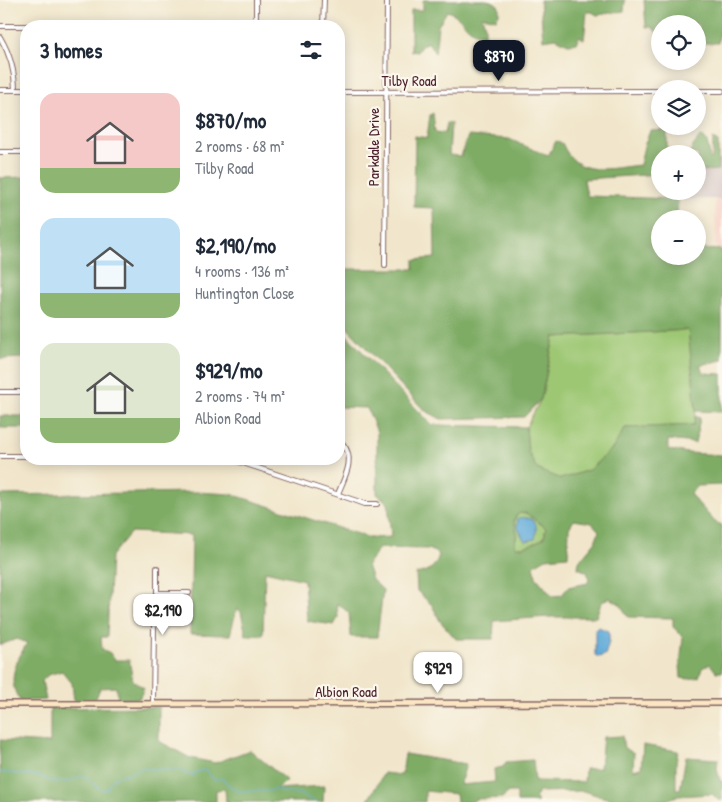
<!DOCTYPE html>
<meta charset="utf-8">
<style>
body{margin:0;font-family:"Patrick Hand",sans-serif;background:#f2f2f3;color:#1f2937;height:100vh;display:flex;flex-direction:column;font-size:19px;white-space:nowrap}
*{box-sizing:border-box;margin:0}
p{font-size:16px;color:#747a83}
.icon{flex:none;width:28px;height:28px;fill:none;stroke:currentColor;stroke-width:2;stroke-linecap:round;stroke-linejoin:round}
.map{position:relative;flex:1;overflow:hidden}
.drawer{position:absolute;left:20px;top:20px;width:325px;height:445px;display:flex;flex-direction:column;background:#fff;border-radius:20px;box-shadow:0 2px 12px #0003}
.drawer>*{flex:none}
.tools{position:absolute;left:651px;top:15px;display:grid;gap:10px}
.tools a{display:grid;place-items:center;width:55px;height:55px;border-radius:50%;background:#fff;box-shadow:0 2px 12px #0003;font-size:25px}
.price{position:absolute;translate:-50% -42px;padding:0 11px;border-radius:10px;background:#fff;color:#222;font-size:16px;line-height:32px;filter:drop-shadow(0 1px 2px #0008)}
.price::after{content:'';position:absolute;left:50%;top:30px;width:15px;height:11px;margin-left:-8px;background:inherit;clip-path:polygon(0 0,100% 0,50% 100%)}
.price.on{background:#111827;color:#fff}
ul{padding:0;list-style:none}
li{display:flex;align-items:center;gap:15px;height:125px;padding:0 20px}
li span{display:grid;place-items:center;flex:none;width:140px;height:100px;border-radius:15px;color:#555}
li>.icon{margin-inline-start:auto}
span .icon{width:60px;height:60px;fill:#fffc;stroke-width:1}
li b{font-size:21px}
h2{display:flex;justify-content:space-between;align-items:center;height:60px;padding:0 20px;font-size:21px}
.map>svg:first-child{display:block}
.built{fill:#f7d1c7}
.industrial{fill:#d2bfc0}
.green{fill:#9dc773;stroke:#74734f}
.forest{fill:#7eac65;stroke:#646648;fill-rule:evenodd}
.water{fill:#62abd9;stroke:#566582}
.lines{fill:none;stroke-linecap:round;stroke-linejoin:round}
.stream{stroke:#62abd9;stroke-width:1}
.street-casing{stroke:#846563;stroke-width:6}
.secondary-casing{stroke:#846563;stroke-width:8}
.street{stroke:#fff;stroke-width:4}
.secondary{stroke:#fbe6c4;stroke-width:5}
.labels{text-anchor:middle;stroke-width:4.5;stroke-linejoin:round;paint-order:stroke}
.street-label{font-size:15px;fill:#4a1f2b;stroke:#fbf7ec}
</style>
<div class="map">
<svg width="722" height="802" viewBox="0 0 722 802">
<rect width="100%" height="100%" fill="#fbf7ec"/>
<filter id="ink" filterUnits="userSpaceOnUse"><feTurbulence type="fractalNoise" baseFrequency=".02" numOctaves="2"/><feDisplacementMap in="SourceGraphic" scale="10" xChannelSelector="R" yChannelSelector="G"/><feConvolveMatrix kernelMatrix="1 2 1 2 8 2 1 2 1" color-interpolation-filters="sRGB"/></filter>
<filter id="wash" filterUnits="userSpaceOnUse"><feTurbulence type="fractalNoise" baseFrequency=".0096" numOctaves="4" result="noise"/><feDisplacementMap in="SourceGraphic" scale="20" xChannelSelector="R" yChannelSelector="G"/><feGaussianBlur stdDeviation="1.12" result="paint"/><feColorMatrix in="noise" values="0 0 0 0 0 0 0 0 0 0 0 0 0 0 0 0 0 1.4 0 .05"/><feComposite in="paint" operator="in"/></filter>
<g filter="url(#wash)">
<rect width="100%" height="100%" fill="#f1e6cb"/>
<polygon class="built" points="715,199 722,199 722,250 716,249"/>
<polygon class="industrial" points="718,159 722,159 722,199 673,199 673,191 698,191 698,171 718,170"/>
<g class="green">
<polygon points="689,330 696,411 694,425 625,428 613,448 589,470 561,479 537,469 528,452 526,427 541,399 554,337"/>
<path d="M520,513H526L546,527L544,538C535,543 526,548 515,547V542L517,533L514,521L516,516Z"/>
</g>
<g class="forest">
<path d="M423,0H486L494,2L499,6V14L496,19L482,16L485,26V35C464,32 463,15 447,11L438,26L435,53L428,42L422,45L417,52L411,51V10H423Z"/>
<polygon points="540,0 625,0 624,11 597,15 592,12 587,12 584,40 579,36 577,43 568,44 556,38 543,40"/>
<polygon points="644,0 722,0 722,28 720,30 718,43 698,43 698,24 660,24 660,36 652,27 646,27"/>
<path d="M433,113L435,132L445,133L447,123H451L449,155L461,156L468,136L509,139L548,156L556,141L562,143C577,179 608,168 640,165L644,146L650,131L667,130V154H660V174L584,179L587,196L678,199L677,219H660V256H698V249L722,250V360L700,365L704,373L722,374V412L696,411L688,330L554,337L541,399L524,417L441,419L424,410L339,319V269H414V260L435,258L434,208L414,207L415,136L427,138L430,115Z"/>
<path d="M701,136C709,140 709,151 710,159H712L713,139L718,142V170L698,171V154H689L693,146Z"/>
<polygon points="26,177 26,358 0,359 0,178"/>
<path d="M339,327L432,425L526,427L528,452L537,469L561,479L589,470L613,448L625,428L694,425L695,416L700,418L695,443L668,440V450L689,453L722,455V485L697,486L690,494L715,522L722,525V672H716L710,664L702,668L699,677L689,679L681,678L680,665L683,637L673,627V618L628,617L620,604L609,598L601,603L596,617H548L494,621L493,639H456L440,621L432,605L417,591L416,574C429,571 436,568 439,554L428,549L379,548L367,565L372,580L383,590L377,637H351L349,613L337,603L338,618L334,625L307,621L304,580L265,571L263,635H246L241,612L237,608L230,635L190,634L192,535L131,532L111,556L107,637H101L102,649L110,653L115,660H129L133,681L144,688L139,699H118L116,687L100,688L95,701H74L72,683L62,671L48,675L42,681L46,700L20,701C6,680 16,662 27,643L17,639L0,645V495L196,492L231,494L370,538L391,537L388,503L377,494V432L367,408L339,407ZM520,513H526L546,528L544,538C535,543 526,548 515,547V542L517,533L514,521L516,516ZM574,520L592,523L599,531L595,542L579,561L578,568L587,572L589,577L588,583L568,587L562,595L552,596L536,577L534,565L546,558L568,556L569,528Z"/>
<rect x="0" y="416" width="26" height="12"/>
<polygon points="159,707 159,741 190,758 215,763 250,750 287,781 276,789 324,786 323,802 226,802 225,789 216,790 216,802 0,802 0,740 50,743 50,708"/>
<polygon points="622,736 624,748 634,753 633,770 641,768 643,745 678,751 676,763 676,789 680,789 686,757 718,759 717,769 720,781 722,781 722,800 718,800 712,794 677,796 666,800 647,801 631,798 613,800 583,791 539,792 535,797 538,802 517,802 517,792 509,792 502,798 476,799 472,802 457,802 456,794 425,791 425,802 367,802 384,773 402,775 405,754 466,764 460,785 495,782 494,769 503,767 506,762 533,760 535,781 584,782 585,769 600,768 603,737"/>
</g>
<g class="water">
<path d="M518,518C537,516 538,524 535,539L525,541L524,540L517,526Z"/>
<polygon points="598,627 609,631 609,642 605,655 599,657 595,655 595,630"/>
</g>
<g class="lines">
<path class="stream" d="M0,772L40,776L53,782L72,781L78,777L86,776L97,787L103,790L108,789C110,774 125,776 135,771C138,770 140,768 143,767L150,769L178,770L193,776L195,772L205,770L215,780L222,778L231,787L239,791H268L277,789L282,792L300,794L316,802"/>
</g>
</g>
<g filter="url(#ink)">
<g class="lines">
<g class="street-casing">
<g id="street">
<polyline points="0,26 26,26"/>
<polyline points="245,26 253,24 256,18 256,0"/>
<polyline points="323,26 324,0"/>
<path d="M0,37C10,54 15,70 15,90"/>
<polyline points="0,90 26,90"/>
<polyline points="698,91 722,91"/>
<polyline points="339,92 660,91"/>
<polyline points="0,152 26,152"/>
<polyline points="385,265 387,0"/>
<polyline points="0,392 26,392"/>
<polyline points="0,456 26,456"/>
<polyline points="231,459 354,500 365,504 377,504"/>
<path d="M338,494C344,478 356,459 343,444"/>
<polyline points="157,593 189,593"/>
<polyline points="153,704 154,627 157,593 157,568"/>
</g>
</g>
<g class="secondary-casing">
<polyline id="secondary" points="0,704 722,703"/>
</g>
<use href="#street" class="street"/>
<use href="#secondary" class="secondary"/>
</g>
</g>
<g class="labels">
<g class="street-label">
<text x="409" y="86">Tilby Road</text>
<text transform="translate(374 147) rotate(-90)" y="5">Parkdale Drive</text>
<text x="346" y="697">Albion Road</text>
</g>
</g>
</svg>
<div class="tools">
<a><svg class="icon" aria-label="locate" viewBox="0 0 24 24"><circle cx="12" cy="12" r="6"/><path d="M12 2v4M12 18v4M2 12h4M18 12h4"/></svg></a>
<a><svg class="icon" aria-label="layers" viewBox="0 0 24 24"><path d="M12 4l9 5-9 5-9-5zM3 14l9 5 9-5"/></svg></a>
<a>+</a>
<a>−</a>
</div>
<b class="price on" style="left:499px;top:82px">$870</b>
<b class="price" style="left:163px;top:636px">$2,190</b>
<b class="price" style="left:438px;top:694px">$929</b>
<section class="drawer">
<h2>3 homes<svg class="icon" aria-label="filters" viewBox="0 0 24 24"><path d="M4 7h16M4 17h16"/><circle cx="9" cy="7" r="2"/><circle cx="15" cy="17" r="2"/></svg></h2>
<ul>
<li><span style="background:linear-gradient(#f6c9c9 75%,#8fb573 0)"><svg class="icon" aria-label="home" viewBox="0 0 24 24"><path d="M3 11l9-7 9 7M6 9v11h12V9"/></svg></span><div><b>$870/mo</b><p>2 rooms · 68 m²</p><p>Tilby Road</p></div></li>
<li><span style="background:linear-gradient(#bfe0f5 75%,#8fb573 0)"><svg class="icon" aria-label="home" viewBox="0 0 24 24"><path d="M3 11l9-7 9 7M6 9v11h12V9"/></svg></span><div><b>$2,190/mo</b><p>4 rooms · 136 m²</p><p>Huntington Close</p></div></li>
<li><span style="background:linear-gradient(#dfe7d0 75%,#8fb573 0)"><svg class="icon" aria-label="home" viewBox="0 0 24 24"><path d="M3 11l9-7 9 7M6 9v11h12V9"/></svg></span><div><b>$929/mo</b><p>2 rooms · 74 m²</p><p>Albion Road</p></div></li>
</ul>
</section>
</div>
